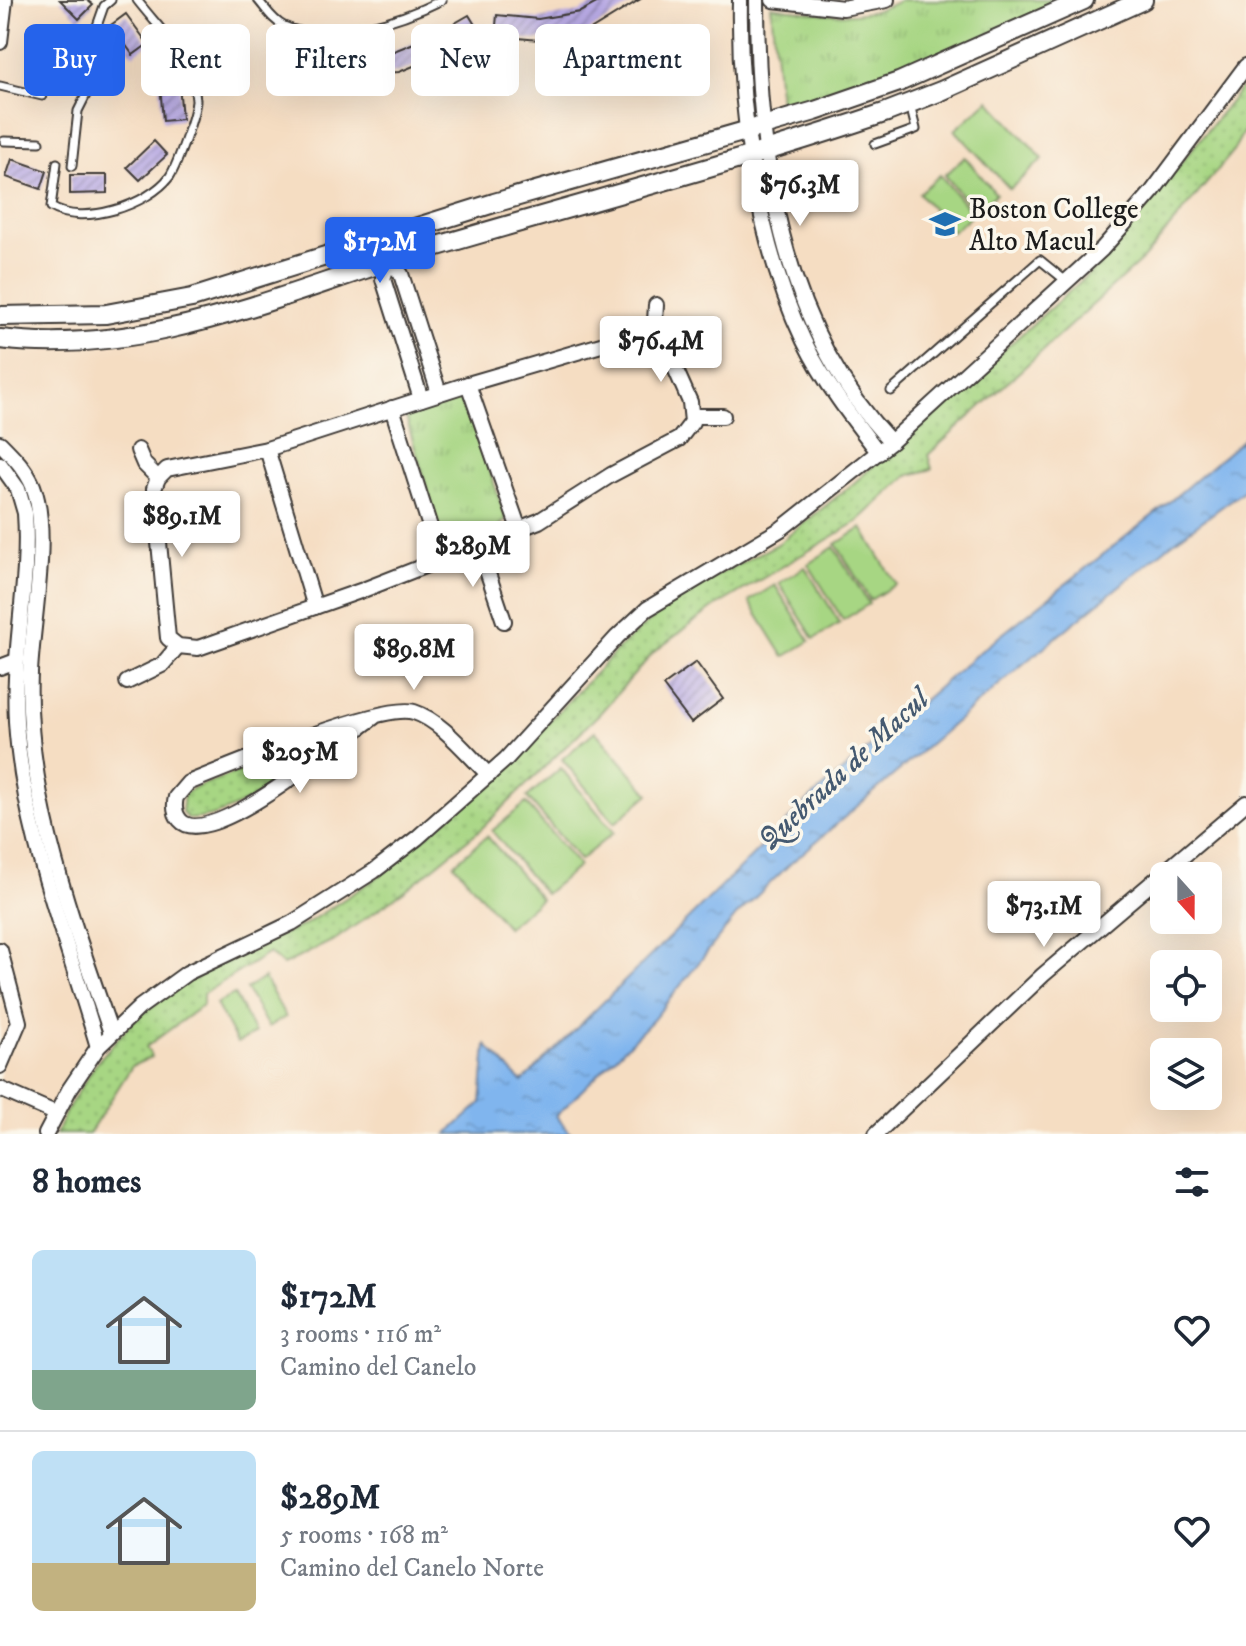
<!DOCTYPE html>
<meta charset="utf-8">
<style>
body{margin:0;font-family:"IM FELL DW Pica",serif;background:#f6f6f7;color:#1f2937;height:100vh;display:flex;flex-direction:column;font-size:30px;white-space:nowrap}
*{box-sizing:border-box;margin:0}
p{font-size:26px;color:#747a83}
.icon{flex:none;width:44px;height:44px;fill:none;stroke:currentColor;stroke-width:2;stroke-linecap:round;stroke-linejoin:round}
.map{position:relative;height:1134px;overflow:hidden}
.sheet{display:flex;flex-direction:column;background:#fff;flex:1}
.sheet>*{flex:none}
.top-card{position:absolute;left:24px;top:24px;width:800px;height:72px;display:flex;gap:16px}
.needle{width:52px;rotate:159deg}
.controls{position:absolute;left:1150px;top:862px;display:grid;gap:16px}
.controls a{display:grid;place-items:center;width:72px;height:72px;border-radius:12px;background:#fff;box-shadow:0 8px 32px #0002;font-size:40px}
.price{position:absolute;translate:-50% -68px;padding:0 18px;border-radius:8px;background:#fff;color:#222;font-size:26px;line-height:52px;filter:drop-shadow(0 2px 4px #0008)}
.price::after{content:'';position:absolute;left:50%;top:48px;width:24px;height:18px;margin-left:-12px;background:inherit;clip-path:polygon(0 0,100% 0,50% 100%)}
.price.active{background:#2563eb;color:#fff}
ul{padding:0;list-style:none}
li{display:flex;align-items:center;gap:24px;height:200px;padding:0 32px}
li+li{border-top:2px solid #e0e1e3}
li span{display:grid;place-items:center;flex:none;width:224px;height:160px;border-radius:12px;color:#555}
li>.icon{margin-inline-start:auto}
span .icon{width:96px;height:96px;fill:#fffc;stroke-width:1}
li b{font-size:34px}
h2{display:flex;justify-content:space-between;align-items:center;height:96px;padding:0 32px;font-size:34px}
.pill{padding:0 28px;border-radius:12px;background:#fff;box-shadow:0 8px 32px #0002;font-size:28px;line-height:72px}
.pill.active{background:#2563eb;color:#fff}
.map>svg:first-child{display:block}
.grass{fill:url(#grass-dots);stroke:#627950;stroke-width:2}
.park{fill:url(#park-tufts);stroke:#627950;stroke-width:2}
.pitch{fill:#a7d683;stroke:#627950;stroke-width:2}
.water{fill:url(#water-ripples);stroke:#4e6885;stroke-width:2}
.building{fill:url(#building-hatch)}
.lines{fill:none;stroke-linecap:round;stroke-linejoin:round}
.service-casing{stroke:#3d3935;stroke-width:11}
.minor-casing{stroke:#3d3935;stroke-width:18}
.tertiary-casing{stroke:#3d3935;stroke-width:22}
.service{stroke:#fff;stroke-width:7}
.minor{stroke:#fff;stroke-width:14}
.tertiary{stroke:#fff;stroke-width:18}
.labels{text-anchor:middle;stroke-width:7;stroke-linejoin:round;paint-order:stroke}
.poi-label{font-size:28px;fill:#1c1c1c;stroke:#fbf7ec;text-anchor:start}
.water-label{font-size:30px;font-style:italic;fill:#445970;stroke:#fbf7ec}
</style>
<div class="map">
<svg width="1246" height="1134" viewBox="0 0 1246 1134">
<defs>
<pattern id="grass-dots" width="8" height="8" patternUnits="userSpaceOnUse" patternTransform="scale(2)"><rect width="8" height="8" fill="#a7d683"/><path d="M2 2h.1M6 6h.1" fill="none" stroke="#8fb771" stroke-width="1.8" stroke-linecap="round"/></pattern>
<pattern id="park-tufts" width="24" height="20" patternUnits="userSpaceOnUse" patternTransform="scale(2)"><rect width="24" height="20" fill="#a7d683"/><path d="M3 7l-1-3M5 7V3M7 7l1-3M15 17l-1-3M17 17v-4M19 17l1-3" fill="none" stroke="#8fb771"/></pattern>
<pattern id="water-ripples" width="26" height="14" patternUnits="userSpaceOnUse" patternTransform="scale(2)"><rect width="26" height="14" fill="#80b5ee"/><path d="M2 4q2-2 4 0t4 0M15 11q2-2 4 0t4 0" fill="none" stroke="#6e9bcc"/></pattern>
<pattern id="building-hatch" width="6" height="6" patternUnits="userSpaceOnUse" patternTransform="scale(2)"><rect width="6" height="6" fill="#b7a9e3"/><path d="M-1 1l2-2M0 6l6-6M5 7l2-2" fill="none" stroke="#9489b7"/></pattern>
</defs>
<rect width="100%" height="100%" fill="#fbf7ec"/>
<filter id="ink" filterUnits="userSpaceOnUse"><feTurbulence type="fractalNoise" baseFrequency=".0125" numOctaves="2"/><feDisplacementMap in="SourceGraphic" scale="16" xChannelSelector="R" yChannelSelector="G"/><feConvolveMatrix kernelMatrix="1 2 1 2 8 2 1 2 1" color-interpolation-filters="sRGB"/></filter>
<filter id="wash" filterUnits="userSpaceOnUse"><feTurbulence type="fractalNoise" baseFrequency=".006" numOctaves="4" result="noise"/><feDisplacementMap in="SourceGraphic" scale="32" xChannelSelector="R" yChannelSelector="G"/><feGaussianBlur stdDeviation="1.8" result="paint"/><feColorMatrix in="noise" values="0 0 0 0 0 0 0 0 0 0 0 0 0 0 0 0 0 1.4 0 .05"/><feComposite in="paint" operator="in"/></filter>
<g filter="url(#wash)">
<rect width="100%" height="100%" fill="#f5ddc2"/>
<g class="grass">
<polygon points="1246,82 1246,127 1232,153 1144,258 928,455 932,469 907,476 857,522 713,608 654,652 600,713 482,828 407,889 336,939 283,965 269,953 203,994 203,1005 146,1047 152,1057 132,1066 89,1134 56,1134 66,1111 97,1062 133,1021 173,990 239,953 304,925 375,879 492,781 624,643 661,611 721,573 778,544 854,483 1099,265"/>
<path d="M316,743L317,750C280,778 236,819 188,819L182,812L184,794L194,788Z"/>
</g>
<g class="park">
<path d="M900,0H1069L898,75L781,115L771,6C814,12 860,24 900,0Z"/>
<polygon points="456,395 463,396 467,403 506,519 498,528 453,545 441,536 405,414"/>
</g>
<g class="pitch">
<polygon points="989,100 1043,159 1010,189 955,130"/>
<polygon points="965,157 996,194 975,212 945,175"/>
<polygon points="940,175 973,214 952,232 919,193"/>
<polygon points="862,528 896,584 870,600 836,544"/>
<polygon points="834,547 869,604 843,620 808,564"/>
<polygon points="805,567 840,623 814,639 779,583"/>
<polygon points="775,585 810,641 784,657 749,601"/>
<polygon points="595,731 649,794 615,823 562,759"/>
<polygon points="561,768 614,832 580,860 527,797"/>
<polygon points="526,803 579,866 545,894 492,831"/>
<polygon points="487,836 541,899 507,927 454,864"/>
<polygon points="264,978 286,1017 268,1027 246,989"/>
<polygon points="234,994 255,1033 237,1043 216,1004"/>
</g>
<polygon class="water" points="1246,437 1246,489 1171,544 1022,665 790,864 736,916 653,1020 556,1116 571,1134 447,1134 481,1103 486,1045 522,1082 810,799 977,654 1162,508"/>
<g id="blocks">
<g class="building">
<polygon points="60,0 87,0 93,5 79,19"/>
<polygon points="602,0 639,0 587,32 539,40 495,36 497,15 538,19 580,12"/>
<polygon points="126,14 148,44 133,55 111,25"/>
<polygon points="469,15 480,33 443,54 399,72 353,75 352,55 394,51 434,35"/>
<polygon points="179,83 182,119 163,121 160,84"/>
<polygon points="154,141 167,155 140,180 127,167"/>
<polygon points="12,159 47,171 41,189 6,177"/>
<polygon points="70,175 107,175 107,193 70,194"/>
<polygon points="696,662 723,699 691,723 663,686"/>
</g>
</g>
</g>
<g filter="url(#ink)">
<use href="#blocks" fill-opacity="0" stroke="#3d3935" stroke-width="2"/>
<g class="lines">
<g class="service-casing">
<g id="service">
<path d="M258,0C266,9 273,21 284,26C326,46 404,19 442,0"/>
<polyline points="92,40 104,6 111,0"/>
<polyline points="0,86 42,96"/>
<polyline points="4,141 40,142"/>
<polyline points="875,144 916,129 910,105"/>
<path d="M57,163L51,207C82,227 149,205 170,176C177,165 196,113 196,100C194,59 160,30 137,0"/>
<polyline points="72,166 78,111 108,51"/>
<polyline points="891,391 1040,260 1066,281"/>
</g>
</g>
<g class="minor-casing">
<g id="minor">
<path d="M740,0C738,108 757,244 804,341C824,382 851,417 879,453"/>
<path d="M757,0C757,155 780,325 891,442"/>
<polyline points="773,0 843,8 887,0"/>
<polyline points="0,42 5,0"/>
<polyline points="381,237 389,260 401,274 439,393"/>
<polyline points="389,260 383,279 421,399"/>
<polygon points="642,333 654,337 667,350 690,402 692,422 679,439 611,475 539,521 363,590 198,648 178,646 168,638 154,489 158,478 167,469 267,449 468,384"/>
<polyline points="654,337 656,305"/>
<polyline points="468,384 519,529"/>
<polyline points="392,408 440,558"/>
<polyline points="693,416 723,416"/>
<path d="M0,443C13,456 26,469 33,486C51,532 32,622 30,673C25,796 72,919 111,1033"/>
<polyline points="267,449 315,607"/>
<polyline points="138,450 144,464 158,478"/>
<path d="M0,464L18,489L25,513C30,582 12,651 16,721C23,833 67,940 98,1047"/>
<polyline points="478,544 504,621"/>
<polyline points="0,667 16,661"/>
<polyline points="127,682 162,665 178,646"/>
<path d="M374,717C345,737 208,853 180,820C174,813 174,805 176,797L188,783C225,768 384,702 414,712C442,721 468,755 489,775"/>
<polyline points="0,950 19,1022 0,1066"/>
<polyline points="0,1089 55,1113"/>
<polyline points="46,1134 69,1090 98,1047 140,1007 187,973 292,923 374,871 417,838 506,759 617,637 647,609 781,529 891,442 1102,249 1152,192 1246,66"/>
<polyline points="876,1134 1043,975 1246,803"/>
</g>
</g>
<g class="tertiary-casing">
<g id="tertiary">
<polyline points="0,316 106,314 192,298 494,203 815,111 899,82 1084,0"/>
<path d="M0,339C152,358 291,289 434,247C585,202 738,163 887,112L941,91L1143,0"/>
</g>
</g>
<use href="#service" class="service"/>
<use href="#minor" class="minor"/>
<use href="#tertiary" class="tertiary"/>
</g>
</g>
<defs>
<g id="school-bare" transform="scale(2.4)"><path d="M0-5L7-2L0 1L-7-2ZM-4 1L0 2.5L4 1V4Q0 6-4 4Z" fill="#1f6fb2" stroke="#fbf7ec" stroke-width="2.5" paint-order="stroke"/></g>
</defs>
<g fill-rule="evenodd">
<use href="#school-bare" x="945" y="224"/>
</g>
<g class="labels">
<g class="poi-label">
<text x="969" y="218">Boston College<tspan x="969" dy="32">Alto Macul</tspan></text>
</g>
<g class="water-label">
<text transform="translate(843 769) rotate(-43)" y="10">Quebrada de Macul</text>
</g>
</g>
</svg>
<div class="controls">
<a><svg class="needle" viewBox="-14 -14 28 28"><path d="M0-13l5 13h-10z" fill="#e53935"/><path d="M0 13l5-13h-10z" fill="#747a83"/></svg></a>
<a><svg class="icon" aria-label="locate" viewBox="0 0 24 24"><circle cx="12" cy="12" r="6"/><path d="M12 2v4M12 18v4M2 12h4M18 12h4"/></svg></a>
<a><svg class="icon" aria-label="layers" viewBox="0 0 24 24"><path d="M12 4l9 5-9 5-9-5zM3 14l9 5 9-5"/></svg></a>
</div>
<b class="price" style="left:800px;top:228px">$76.3M</b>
<b class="price active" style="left:380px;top:285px">$172M</b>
<b class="price" style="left:661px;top:384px">$76.4M</b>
<b class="price" style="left:182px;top:559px">$89.1M</b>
<b class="price" style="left:473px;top:589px">$289M</b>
<b class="price" style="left:414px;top:692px">$89.8M</b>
<b class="price" style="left:300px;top:795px">$205M</b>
<b class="price" style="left:1044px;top:949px">$73.1M</b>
<div class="top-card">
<a class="pill active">Buy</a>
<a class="pill">Rent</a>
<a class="pill">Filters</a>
<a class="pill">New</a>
<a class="pill">Apartment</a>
</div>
</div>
<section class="sheet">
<h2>8 homes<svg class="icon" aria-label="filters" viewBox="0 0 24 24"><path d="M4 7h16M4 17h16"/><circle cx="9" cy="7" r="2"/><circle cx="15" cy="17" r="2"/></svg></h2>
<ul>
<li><span style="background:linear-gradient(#bfe0f5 75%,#7fa58c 0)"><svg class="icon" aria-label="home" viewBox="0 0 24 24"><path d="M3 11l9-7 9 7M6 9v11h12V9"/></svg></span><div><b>$172M</b><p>3 rooms · 116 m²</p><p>Camino del Canelo</p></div><svg class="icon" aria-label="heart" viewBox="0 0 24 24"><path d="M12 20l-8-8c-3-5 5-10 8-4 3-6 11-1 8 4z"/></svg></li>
<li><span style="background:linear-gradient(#bfe0f5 70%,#c2b280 0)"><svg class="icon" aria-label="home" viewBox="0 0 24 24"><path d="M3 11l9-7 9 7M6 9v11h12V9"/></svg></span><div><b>$289M</b><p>5 rooms · 168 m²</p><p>Camino del Canelo Norte</p></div><svg class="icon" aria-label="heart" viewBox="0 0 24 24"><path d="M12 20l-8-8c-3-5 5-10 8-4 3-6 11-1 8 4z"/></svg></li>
</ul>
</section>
